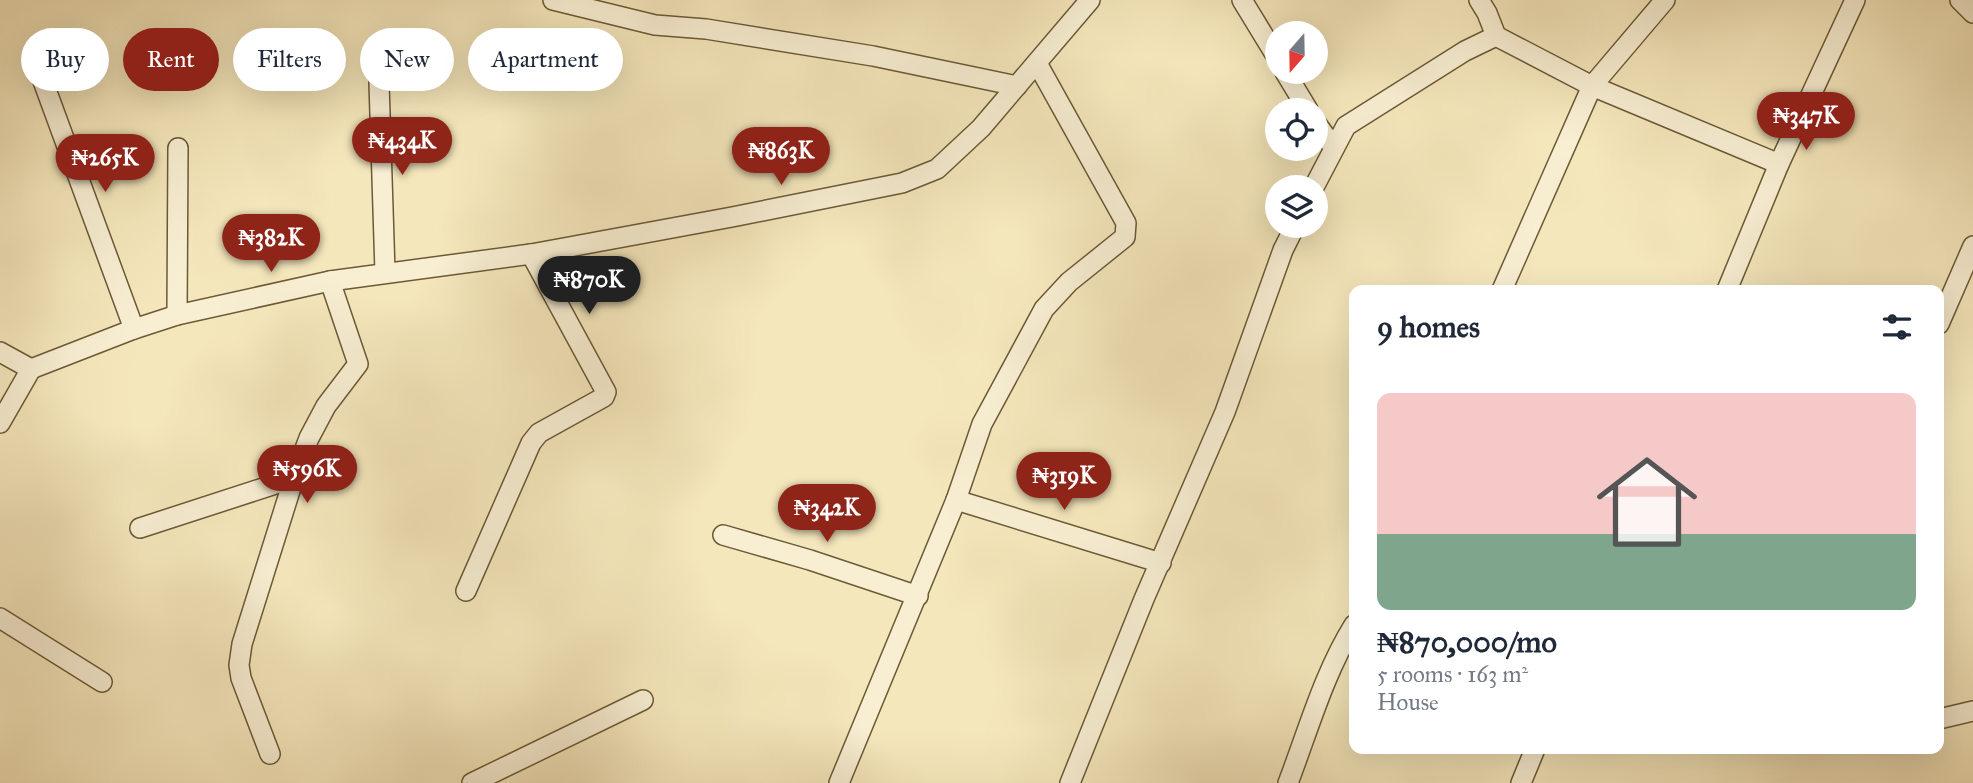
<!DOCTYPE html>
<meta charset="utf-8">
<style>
body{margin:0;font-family:"IM FELL Great Primer",serif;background:#f2f2f3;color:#1f2937;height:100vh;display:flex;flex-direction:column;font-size:26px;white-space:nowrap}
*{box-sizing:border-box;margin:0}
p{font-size:23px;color:#747a83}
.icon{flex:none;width:38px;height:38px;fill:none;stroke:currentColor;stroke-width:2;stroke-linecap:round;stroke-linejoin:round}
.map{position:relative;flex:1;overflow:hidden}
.sheet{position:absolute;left:1349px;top:285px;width:595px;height:469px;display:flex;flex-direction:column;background:#fff;border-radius:14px;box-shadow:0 7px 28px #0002}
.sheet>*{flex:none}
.hud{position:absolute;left:21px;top:28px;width:665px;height:63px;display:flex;gap:14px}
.needle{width:46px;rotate:200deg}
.buttons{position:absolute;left:1265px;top:21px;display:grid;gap:14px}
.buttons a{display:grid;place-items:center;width:63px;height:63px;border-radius:50%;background:#fff;box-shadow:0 7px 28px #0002;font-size:35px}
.price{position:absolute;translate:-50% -60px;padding:0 16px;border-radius:24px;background:#8f2418;color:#fff;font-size:23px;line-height:46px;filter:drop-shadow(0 2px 4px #0008)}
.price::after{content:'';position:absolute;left:50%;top:42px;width:21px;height:16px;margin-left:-10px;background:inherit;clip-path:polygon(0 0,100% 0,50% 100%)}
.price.on{background:#222;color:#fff}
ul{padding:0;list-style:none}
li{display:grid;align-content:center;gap:14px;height:371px;padding:0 28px}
li span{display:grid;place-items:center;height:217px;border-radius:14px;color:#555}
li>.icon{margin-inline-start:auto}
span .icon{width:126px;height:126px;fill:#fffc;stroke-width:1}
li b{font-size:30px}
h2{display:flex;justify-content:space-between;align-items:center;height:84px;padding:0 28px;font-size:30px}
.tag{padding:0 24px;border-radius:32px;background:#fff;box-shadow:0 7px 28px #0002;font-size:24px;line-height:63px}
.tag.on{background:#8f2418;color:#fff}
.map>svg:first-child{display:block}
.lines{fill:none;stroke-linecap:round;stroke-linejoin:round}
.street-casing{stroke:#6c5936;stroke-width:22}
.street{stroke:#f8efd3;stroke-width:19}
</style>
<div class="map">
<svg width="1973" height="783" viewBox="0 0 1973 783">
<rect width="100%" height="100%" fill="#f5e7bc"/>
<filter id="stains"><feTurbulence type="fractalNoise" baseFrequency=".00286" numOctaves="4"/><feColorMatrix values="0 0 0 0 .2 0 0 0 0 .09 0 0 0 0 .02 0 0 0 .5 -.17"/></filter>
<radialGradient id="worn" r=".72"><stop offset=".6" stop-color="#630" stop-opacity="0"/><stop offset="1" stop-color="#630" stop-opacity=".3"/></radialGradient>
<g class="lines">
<g class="street-casing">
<g id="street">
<polyline points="553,0 655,25 706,29 873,56 1017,86"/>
<polyline points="1242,0 1278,59"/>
<polyline points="1479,0 1487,13 1496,36 1592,86 1779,164"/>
<polyline points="1960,0 1973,13"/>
<polyline points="1285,72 1308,110"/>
<polyline points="40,73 134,329"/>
<polyline points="379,83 385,272"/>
<polyline points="1316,123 1334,148"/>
<polyline points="1314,187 1346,126 1465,51 1496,36"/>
<polyline points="1502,290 1592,86 1665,0"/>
<polyline points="1727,290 1779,164 1855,0"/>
<polyline points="177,315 178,148"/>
<polyline points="1939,324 1973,246"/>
<polyline points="0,352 31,369"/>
<polyline points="0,423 31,369 134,329 177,315 330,281 531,254 732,217 902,183 937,169 981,128 1090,0"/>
<polyline points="956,500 1161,563"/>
<polyline points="140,528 294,478"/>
<polyline points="723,535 810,560 918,596"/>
<polyline points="466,591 531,443 539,433 604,397 606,392 531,254"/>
<polyline points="0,618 102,682"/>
<polyline points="1939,719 1973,711"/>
<polyline points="270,754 241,678 239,665 242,644 294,478 309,438 326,406 358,364 330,281"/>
<polyline points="472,783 643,700"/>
<polyline points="839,783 956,500 982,424 1044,309 1069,282 1125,237 1126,223 1037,63"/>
<polyline points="1070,783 1144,599 1225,412 1283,250 1295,226"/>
<path d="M1288,783C1308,731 1324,673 1354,625"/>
<polyline points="1521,783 1535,749"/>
</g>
</g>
<use href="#street" class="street"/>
</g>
<rect width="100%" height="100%" filter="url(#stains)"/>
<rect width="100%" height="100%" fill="url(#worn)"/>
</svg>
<div class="buttons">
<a><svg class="needle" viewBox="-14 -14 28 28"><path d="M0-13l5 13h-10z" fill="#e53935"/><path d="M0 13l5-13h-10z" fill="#747a83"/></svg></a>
<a><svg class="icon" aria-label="locate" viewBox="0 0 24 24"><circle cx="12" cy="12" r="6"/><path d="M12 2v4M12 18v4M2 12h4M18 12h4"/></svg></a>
<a><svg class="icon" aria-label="layers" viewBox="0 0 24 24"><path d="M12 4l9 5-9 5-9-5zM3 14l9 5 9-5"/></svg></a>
</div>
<b class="price" style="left:1806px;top:152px">₦347K</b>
<b class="price" style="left:402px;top:177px">₦434K</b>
<b class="price" style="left:781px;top:187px">₦863K</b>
<b class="price" style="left:105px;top:194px">₦265K</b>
<b class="price" style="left:271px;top:274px">₦382K</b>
<b class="price on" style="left:589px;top:316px">₦870K</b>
<b class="price" style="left:307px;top:505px">₦596K</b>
<b class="price" style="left:1064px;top:512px">₦319K</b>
<b class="price" style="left:827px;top:544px">₦342K</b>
<div class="hud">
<a class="tag">Buy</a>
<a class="tag on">Rent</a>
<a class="tag">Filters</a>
<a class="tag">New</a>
<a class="tag">Apartment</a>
</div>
<section class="sheet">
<h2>9 homes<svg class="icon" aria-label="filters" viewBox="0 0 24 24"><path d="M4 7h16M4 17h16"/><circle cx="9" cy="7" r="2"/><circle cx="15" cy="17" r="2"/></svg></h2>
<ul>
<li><span style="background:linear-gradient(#f6c9c9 65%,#7fa58c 0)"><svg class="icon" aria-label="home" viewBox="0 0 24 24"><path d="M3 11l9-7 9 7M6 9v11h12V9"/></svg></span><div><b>₦870,000/mo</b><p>5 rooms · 163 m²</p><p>House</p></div></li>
</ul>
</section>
</div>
